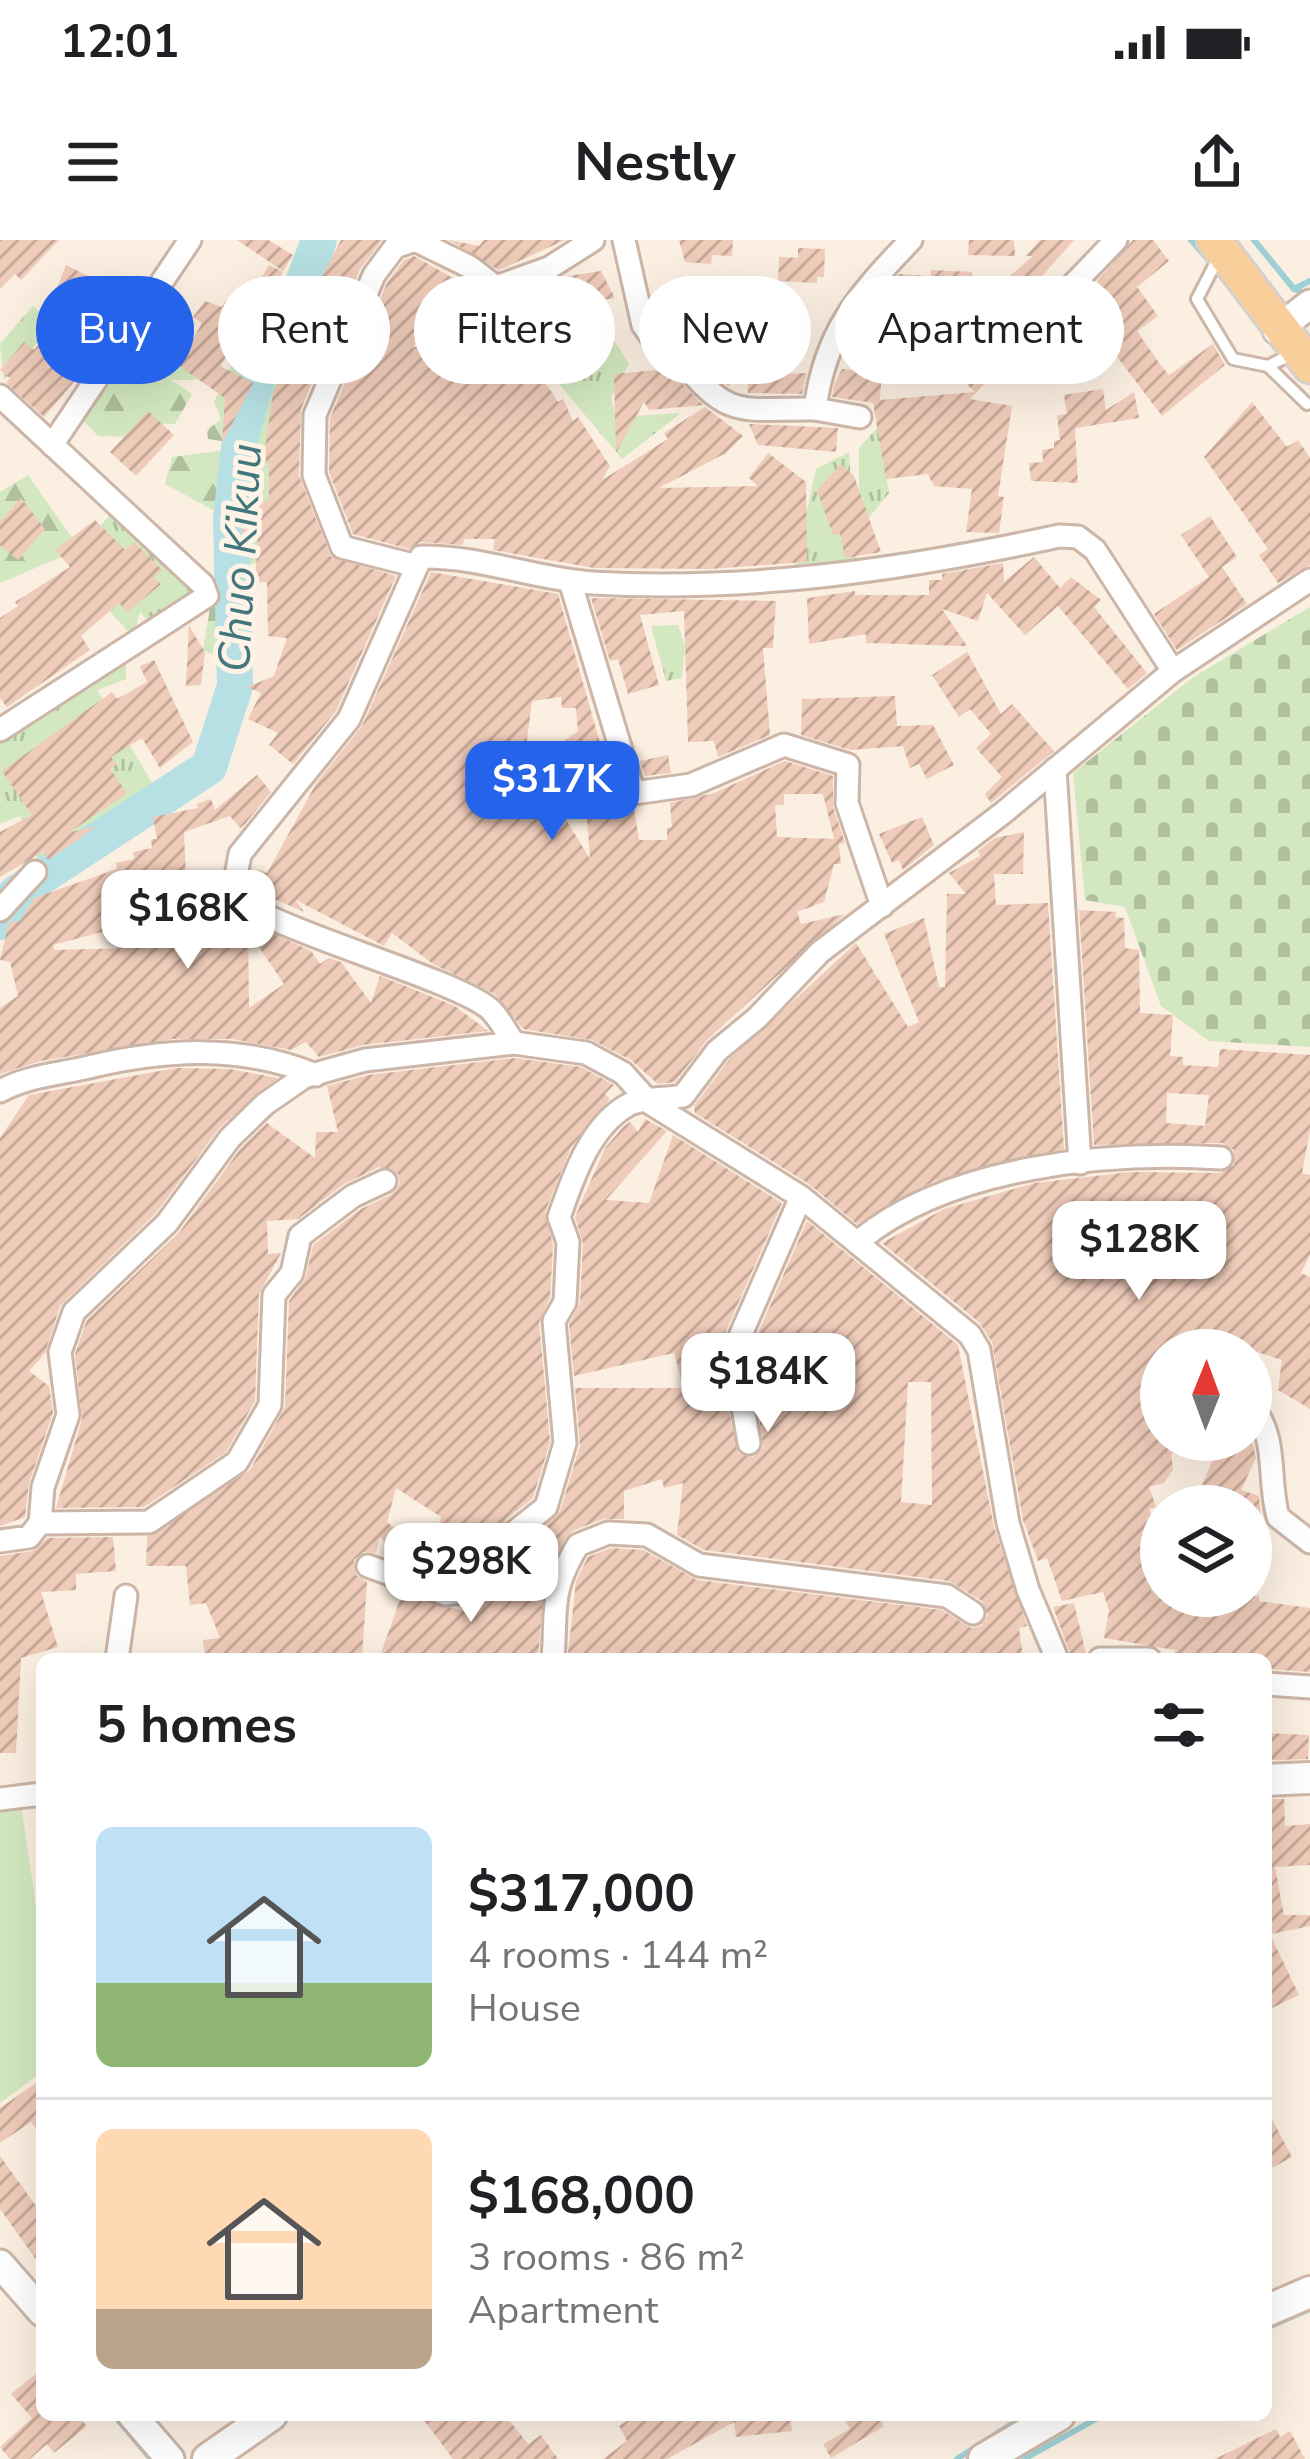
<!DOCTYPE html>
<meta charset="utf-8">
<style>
body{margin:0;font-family:"Nunito Sans",sans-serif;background:#f6f6f6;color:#202124;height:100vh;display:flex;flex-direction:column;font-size:45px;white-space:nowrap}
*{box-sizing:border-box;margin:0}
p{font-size:39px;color:#757577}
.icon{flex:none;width:66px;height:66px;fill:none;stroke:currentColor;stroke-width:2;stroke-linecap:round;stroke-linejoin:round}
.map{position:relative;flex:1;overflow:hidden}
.panel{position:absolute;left:36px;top:1413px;width:1236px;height:768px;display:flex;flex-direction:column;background:#fff;border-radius:18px;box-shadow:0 12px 48px #0002}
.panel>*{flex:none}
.hud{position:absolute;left:36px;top:36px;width:1239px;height:108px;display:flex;gap:24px}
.needle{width:78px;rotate:1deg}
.buttons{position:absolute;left:1140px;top:1089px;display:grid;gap:24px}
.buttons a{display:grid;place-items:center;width:132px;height:132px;border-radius:50%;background:#fff;box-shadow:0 12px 48px #0002;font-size:60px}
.price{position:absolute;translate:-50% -102px;padding:0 27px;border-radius:24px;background:#fff;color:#222;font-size:39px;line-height:78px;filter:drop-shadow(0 3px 6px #0008)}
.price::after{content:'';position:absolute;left:50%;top:72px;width:36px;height:27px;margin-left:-18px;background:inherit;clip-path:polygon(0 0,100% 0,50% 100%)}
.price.on{background:#2563eb;color:#fff}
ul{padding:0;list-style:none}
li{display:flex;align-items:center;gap:36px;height:300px;padding:0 60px}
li+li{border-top:3px solid #e0e0e0}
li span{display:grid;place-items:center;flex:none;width:336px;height:240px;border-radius:18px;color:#555}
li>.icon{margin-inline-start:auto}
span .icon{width:144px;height:144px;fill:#fffc;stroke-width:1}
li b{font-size:51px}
h2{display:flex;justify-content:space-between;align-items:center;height:144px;padding:0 60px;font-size:51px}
.pill{padding:0 42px;border-radius:54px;background:#fff;box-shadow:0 12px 48px #0002;font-size:42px;line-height:108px}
.pill.on{background:#2563eb;color:#fff}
.status{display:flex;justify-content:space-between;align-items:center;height:84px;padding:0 60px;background:#fff;direction:ltr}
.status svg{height:33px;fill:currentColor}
header{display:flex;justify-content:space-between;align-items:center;height:156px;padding:0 60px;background:#fff;font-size:54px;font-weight:700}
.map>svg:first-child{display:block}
.grass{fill:url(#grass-tufts)}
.forest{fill:url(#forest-firs)}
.cemetery{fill:url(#cemetery-stones)}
.pitch{fill:#d3e8c0}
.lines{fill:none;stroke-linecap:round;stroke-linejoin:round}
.stream{stroke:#9dd0d5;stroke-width:6}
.river{stroke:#b6e0e3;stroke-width:36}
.building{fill:url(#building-hatch);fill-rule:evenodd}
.service-casing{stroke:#cbb6a8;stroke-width:16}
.minor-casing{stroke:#cbb6a8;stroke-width:27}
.tertiary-casing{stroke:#cbb6a8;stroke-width:33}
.secondary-casing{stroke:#d0b8a8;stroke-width:36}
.primary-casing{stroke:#d7cfcc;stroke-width:39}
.service{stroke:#fff;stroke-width:10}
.minor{stroke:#fff;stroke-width:21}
.tertiary{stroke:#fff;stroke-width:27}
.secondary{stroke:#fff;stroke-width:30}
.primary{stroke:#f8cf9b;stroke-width:33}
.labels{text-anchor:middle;stroke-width:10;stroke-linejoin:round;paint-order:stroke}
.water-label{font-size:45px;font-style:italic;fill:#41777d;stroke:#fef3e6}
</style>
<div class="status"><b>12:01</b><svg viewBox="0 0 49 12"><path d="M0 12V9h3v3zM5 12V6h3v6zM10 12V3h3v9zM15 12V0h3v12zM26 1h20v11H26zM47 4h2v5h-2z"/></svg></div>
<header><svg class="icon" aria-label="menu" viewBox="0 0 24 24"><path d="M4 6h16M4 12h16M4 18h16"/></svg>Nestly<svg class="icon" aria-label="share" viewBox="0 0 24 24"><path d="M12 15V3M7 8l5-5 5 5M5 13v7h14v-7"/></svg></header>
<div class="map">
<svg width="1310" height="2219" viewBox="0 0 1310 2219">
<defs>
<pattern id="grass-tufts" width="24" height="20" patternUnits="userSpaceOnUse" patternTransform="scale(3)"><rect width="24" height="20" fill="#d3e8c0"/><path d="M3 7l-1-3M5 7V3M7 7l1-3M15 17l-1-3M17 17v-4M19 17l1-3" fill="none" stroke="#b0bf9e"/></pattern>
<pattern id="forest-firs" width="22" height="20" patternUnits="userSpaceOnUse" patternTransform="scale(3)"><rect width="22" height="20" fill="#d3e8c0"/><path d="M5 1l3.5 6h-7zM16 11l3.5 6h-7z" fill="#b0bf9e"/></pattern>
<pattern id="cemetery-stones" width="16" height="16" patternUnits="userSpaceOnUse" patternTransform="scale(3)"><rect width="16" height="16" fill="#d3e8c0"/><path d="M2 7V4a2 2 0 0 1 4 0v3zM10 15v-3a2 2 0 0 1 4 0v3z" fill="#b0bf9e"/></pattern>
<pattern id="building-hatch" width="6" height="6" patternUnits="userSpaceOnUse" patternTransform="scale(3)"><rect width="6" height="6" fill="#efcbb9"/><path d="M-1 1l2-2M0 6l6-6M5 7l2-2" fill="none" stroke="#c6a898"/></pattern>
</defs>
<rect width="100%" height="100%" fill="#fbefe1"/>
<g class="grass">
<polygon points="959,65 968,67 912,131 899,120"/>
<polygon points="33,66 103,132 87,138 38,102 4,140 0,104"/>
<polygon points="592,68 629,124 611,158 616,177 681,173 622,219 507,82"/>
<polygon points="878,187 889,253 859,290 859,208"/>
<polygon points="849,212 857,331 794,329 816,229"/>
<polygon points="113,271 200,354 153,388 140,372 133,397 74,332 82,308"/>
<polygon points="678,385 685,406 682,438 666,441 651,386"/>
<polygon points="126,421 126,439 97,450 161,558 43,631 20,576 0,584 0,496"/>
</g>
<g class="forest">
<polygon points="287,48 317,55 277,236 287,320 250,324 249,413 237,425 241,460 219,485 217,416 203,410 215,338 247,324 243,308 237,311 220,274 165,244 172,217 232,209 235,203 208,199 207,190 221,179 214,162 236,116 264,109"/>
<polygon points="182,69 196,140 171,140 192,154 175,184 149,184 143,197 98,196 80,177 97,160 101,112 136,86"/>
<polygon points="28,235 80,309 0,343 0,252"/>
</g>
<polygon class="cemetery" points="1310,367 1310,807 1209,801 1161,766 1125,667 1085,660 1073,533 1192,438"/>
<polygon class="pitch" points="21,1564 42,1708 42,1832 0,1863 0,1570"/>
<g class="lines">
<g class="stream">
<polyline points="1191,0 1212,24"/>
<polyline points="1254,0 1294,49 1307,54"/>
<polyline points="1294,49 1310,41"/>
<polyline points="1266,2088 1310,2069"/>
<polyline points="114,2175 151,2219"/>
<polyline points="957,2219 1010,2185"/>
<polyline points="1024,2219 1103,2175"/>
</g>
<polyline class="river" points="0,682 15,654 209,527 235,446 231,279 240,200 258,136 296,62 319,0"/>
</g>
<g class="building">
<polygon points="0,0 59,0 21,40 15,34 0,49"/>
<polygon points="237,0 268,0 293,15 283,31"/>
<polygon points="341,0 382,0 360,29 301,169 299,236 331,317 396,336 336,471 293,524 269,505 278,493 248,479 261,453 247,447 274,436 287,398 268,396 267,342 255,342 258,295 242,295 242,277 257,277 257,260 269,261 269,223 263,222 273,153 287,124 302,129 312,96 295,89 299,78 295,76 307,45 315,49"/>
<polygon points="449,0 479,6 484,0 565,0 499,30"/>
<polygon points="679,0 733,0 732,16 712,15 711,24 685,22"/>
<polygon points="969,0 1014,0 1015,16 968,15"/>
<polygon points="1040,0 1074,0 1003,80 1017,74 1031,95 970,159 1012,166 998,256 1004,257 999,293 966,292 972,249 934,246 928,234 886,239 873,163 832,157 834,145 842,129 877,132 849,104 860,84 905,81 904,113 883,112 880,160 975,152 939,118 960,96 956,92 983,69 973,68 1033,16 1026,16"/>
<polygon points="1133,0 1153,0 1169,21 1137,47 1158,76 1137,91 1159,123 1169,135 1213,104 1225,125 1162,176 1093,85 1097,113 1032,121 1031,104 1074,65 1109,60 1097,41"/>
<polygon points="798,8 825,9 824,37 817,37 817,43 778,41 779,17 798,18"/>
<path d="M414,16L495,62L562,37L601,31L615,58L503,77L558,162L563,159L573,181L578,177L610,226L602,240L668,199L664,193L705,167L743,196L726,213L659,248L758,246L749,238L768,213L806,242L807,322L710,329L594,328L493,310L495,299H464L463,305L420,302L409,309L353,294L329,232L330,178L387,43L404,20ZM437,50L466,86L413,108Z"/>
<polygon points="66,25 124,54 120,63 127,66 107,96 91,87 88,93 49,69"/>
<polygon points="269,25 283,32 220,126 253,143 222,204 225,158 178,125 202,83 193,77 205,61 222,67 226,61 241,72"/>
<polygon points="931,30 972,32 970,68 932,65 922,50 899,48 891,56 885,50 899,34 931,36"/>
<polygon points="755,56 785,59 782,89 756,92 719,137 743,136 728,146 709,130 656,75 667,64 680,75 686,68 729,108 733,66 754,68"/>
<polygon points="42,101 84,130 44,177 6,143 10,138 0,130 24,102 34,110"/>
<polygon points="657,130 674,135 703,165 649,170 644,162 616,213 614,134"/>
<polygon points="807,133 802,154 748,153 747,136"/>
<polygon points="1103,149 1106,170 1134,152 1139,178 1075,188 1078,243 1031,241 1029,223 1043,222 1042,210 1054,208 1054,201 1060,200 1057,175 1067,174 1064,155"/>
<polygon points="1252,162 1287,207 1298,200 1310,218 1310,325 1278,343 1259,315 1268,309 1204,217"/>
<polygon points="148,171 174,195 136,236 110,212"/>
<polygon points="749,184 838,188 836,212 758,205"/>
<polygon points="841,224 854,236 881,312 845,318 840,293 833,295 817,250"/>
<polygon points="21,258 45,289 18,320 0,305 0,282"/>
<polygon points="1210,276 1237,317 1222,327 1247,364 1177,410 1154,374 1209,337 1181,295"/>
<polygon points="95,280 125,310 134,302 162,330 154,337 161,344 128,372 119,363 81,396 90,410 7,467 0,458 0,378 18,366 15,362 70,327 55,310"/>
<polygon points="1034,317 1060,348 1071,337 1101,360 1094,367 1147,433 1128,449 1058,366 1025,395 987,353 978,381 942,369 967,406 866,403 866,394 809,404 807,358 855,351 855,355 929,355 929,340 942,340 942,334 1003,323 1004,342"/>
<path d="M431,332L558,354L598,496L620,558L634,568L639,600H667V588L672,587L670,563L714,553L785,521L833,536V567L845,603L839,604L841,624H834L824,662L797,672L801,684L845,674L707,800L675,842L658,844L631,820L592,800L523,789L495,754L433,724L392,693L384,706L296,660L304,672L252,649L259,630L267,633L317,542L362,486ZM561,457L562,468H576L578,491L523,530L532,461ZM583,521L590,619L549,552ZM784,554H823L834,599L777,597L775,565H784Z"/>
<polygon points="591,358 776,361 773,408 763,408 770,495 718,517 714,501 688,502 684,371 640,375 659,445 628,454 618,419 610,421"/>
<polygon points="189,386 205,412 201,445 186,446"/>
<polygon points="967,412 1001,474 1012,464 1054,511 991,563 985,554 1002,537 976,508 991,494 970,469 959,477 932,435"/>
<polygon points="154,420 193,502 160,528 142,498 111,517 117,524 110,529 127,553 70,592 96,587 48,620 43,612 0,637 0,592 32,575 2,531 112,452 117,459 147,442 140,426"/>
<polygon points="895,456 897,486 933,485 954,525 927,539 919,524 910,528 903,506 850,510 801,495 802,459"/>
<polygon points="668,515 671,533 645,536 640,521"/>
<path d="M257,535L271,552L245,584L240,588L230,576L184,592L186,635L147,637L157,677L53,705L54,710L173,707V679L203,678V690L248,682L311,711L320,724L329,718L341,722L371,763L380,736L455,766L488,791L363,805L319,817L306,802L291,810L232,799H173L41,821L0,834V768L18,756L10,722L0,720L9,682L20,681L34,658L117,629L116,623L134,619L133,612L152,608L151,599H157L153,577L198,568L196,564L211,559L215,570ZM248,691L284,744L249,768Z"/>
<polygon points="922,577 934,605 903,630 899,620 892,623 879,594"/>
<polygon points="1024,592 1023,634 994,634 996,665 1048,663 1064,909 934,941 857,984 809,944 695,873 694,866 728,821 856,703 908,787 919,782 884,694 924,678 939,747 945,747 947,654 966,654 949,633 980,616 978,611 995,598"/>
<path d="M1079,670L1116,672L1115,677L1124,678L1125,708L1139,710L1140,773L1173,775L1170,816L1183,817V825L1218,827L1220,809L1310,815V891L1302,933L1310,935V1015L1301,1033L1310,1037V1169L1278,1150L1282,1120L1251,1110H1161V1200H1201L1202,1206L1171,1214L1173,1230L1164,1243L1149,1247L1156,1267L1149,1269L1161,1305L1151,1351L1214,1363L1215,1356H1259V1361L1310,1368V1432L1266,1429V1419L1174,1417L1175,1410L1104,1398L1109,1371L1103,1352L1062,1361L1047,1318L1038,1321L1023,1280L992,1102L980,1083L882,1003L944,969L1035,943L1130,932L1220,933L1234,925V910L1222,903L1094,905ZM1167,853L1209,855L1205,886L1166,883Z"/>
<polygon points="514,818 581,827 614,845 605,854 610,859 571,907 545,972 553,1004 550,1058 539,1082 550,1202 533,1258 506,1280 492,1310 461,1337 447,1339 424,1330 441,1277 396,1248 387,1282 415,1305 402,1317 380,1297 376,1313 364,1312 354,1320 356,1335 367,1342 362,1418 205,1419 203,1400 220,1398 206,1363 190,1365 186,1326 146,1326 147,1297 250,1230 285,1167 289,1061 306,1037 313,1005 361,969 392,954 400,943 398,934 379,927 344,944 298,979 267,981 268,1014 281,1013 259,1054 255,1161 226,1212 144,1267 56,1268 82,1179 75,1114 87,1080 178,994 241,908 267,883 315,918 316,892 338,892 327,846 368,835"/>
<polygon points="176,828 230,829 277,838 220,887 156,973 60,1066 45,1113 29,1131 49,1146 53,1173 29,1243 25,1277 0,1286 0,898 29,855"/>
<path d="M645,879L667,891L606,960L649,963L673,895L782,963L710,1128L713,1143L726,1156L738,1213L753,1217L763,1207L755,1147L742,1130L807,981L958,1105L994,1287L1027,1386L1019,1388L1023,1419L690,1414V1419H606L605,1414H568L576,1341L588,1317L611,1308L643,1310L697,1340L942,1370L971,1388L981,1386L988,1375L982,1361L949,1341L704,1310L677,1295L683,1243L664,1248L662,1239L624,1251V1279H603L572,1291L555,1316L525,1309L560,1271L580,1206L575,1148H684L674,1113L574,1136L569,1084L580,1063L583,1003L575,977L605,908L624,886L630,882L638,892ZM908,1142H931L932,1265L901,1262Z"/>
<polygon points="1221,1200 1252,1200 1256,1218 1241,1250 1259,1256 1262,1290 1268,1290 1267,1319 1251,1318 1251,1266 1193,1266"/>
<polygon points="113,1297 116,1331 76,1334 76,1350 41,1352 58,1407 21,1418 16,1513 0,1513 0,1316 33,1311 47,1298"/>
<polygon points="508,1335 544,1344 538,1419 380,1416 402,1354 464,1371 459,1367 478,1362"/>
<polygon points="1074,1363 1086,1414 1085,1419 1072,1419 1053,1367"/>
<polygon points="1266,1493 1309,1495 1308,1519 1266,1520"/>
<polygon points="1266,1559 1284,1559 1285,1586 1310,1584 1310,1625 1275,1627 1284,1675 1310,1675 1310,1686 1271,1694 1266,1666"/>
<polygon points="1266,1686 1299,1755 1266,1771"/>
<polygon points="42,1839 42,1898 31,1882 0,1903 0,1868"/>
<polygon points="1266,1868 1292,1917 1266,1931"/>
<polygon points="0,1916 42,1974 42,2028 0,1969"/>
<polygon points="42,2129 42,2175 78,2175 87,2186 54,2213 47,2204 30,2219 10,2219 0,2207 32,2178 11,2154"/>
<polygon points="420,2175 505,2175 528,2204 541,2195 558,2219 453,2219"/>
<polygon points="636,2175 790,2175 792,2191 736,2197 734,2182 667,2219 603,2219 627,2201 619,2186"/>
<polygon points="842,2175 878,2175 884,2186 831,2218 823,2204 850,2189"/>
<polygon points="1276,2189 1280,2197 1290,2191 1305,2219 1215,2219"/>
</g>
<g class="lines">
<g class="service-casing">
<g id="service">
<polyline points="1224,20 1214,26 1197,59 1233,119 1268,126 1294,113"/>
<polyline points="1268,126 1307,164"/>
</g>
</g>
<g class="minor-casing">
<g id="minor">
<path d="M624,0L643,85L667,119L682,121C730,181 742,168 815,169"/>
<polyline points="1037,82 1116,0"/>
<polyline points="0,156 203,345 207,356 0,490"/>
<path d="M860,177L815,169C825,92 858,55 911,0"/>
<polyline points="52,205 190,0"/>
<polyline points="417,326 342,307 314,235 315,175 374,35 395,7 415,0 470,27 496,47 549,28 593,0"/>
<polyline points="570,341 634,553 691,545 784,505 848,525 847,563 882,666"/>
<polyline points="1055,529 1080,923"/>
<polyline points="0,670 35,632"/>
<path d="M514,803C506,792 497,773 486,766C436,732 256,686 233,653L240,614L349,479L421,317C481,316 534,339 593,343C749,352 908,329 1059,296L1078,297L1095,310L1173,431"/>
<path d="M0,851C28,836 59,834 89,827C166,809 241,804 316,835"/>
<path d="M860,1000C950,926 1108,911 1221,918"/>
<path d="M1251,1165C1279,1198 1267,1238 1278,1277L1310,1302"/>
<polyline points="749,1203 740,1149 724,1133 801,957"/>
<polyline points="40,1283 43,1247 68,1175 60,1112 74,1072 167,983 230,898 265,864 304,837 365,820 514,803 586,813 623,833 650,863 801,957 970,1095 979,1110 1008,1283 1028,1350 1057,1419"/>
<polyline points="0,1301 29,1297 40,1283 149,1282 237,1222 270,1165 274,1055 292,1033 300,996 353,956 385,941"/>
<polyline points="504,1319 563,1333"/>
<path d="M368,1326L445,1354L468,1351L504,1319L516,1291L546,1267L565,1203L554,1081L565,1062L568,1002L559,977C573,938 589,887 628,865C639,858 668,859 683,856L717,811L757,778L820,712L1003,573L1173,431L1310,340"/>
<polyline points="117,1419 126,1356"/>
<path d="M553,1419C557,1368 549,1352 578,1305L608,1293L647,1295L699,1325L947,1356L973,1373"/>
<polyline points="1100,1419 1149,1419"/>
<polyline points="1266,1444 1310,1447"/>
<polyline points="0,1559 42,1554"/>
</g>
</g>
<g class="tertiary-casing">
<g id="tertiary">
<polyline points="1277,90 1310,64"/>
<polyline points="0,2024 42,2072"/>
<polyline points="132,2175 170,2219"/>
</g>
</g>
<g class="secondary-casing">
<g id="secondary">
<polyline points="1266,1540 1310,1538"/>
<polyline points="1266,2071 1310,2052"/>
<polyline points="208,2219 271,2175"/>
<polyline points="984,2219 1059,2175"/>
</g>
</g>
<g class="primary-casing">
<polyline id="primary" points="1214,0 1310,126"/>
</g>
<use href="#service" class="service"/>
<use href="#minor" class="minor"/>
<use href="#tertiary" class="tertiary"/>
<use href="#secondary" class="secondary"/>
<use href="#primary" class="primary"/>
</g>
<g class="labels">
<g class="water-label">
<text transform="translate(239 318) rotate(-87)" y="16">Chuo Kikuu</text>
</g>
</g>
</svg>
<div class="buttons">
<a><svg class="needle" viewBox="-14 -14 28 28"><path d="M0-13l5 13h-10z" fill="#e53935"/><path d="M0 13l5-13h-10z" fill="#757577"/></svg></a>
<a><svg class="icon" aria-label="layers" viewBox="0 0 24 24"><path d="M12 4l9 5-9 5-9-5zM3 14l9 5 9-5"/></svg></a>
</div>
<b class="price on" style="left:552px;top:603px">$317K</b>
<b class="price" style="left:188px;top:732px">$168K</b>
<b class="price" style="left:1139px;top:1063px">$128K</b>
<b class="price" style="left:768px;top:1195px">$184K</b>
<b class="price" style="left:471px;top:1385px">$298K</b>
<div class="hud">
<a class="pill on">Buy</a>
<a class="pill">Rent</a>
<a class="pill">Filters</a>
<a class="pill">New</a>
<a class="pill">Apartment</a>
</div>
<section class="panel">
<h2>5 homes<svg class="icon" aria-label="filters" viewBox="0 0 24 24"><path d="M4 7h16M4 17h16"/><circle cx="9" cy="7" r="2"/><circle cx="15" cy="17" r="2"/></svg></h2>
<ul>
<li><span style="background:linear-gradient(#bfe0f5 65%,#8fb573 0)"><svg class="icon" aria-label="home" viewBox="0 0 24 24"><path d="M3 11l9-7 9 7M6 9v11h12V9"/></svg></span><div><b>$317,000</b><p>4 rooms · 144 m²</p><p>House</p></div></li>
<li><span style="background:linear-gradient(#ffd9b3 75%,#b9a48a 0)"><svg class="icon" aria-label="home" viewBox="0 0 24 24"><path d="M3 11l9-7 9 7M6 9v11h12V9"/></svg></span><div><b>$168,000</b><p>3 rooms · 86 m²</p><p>Apartment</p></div></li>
</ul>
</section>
</div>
